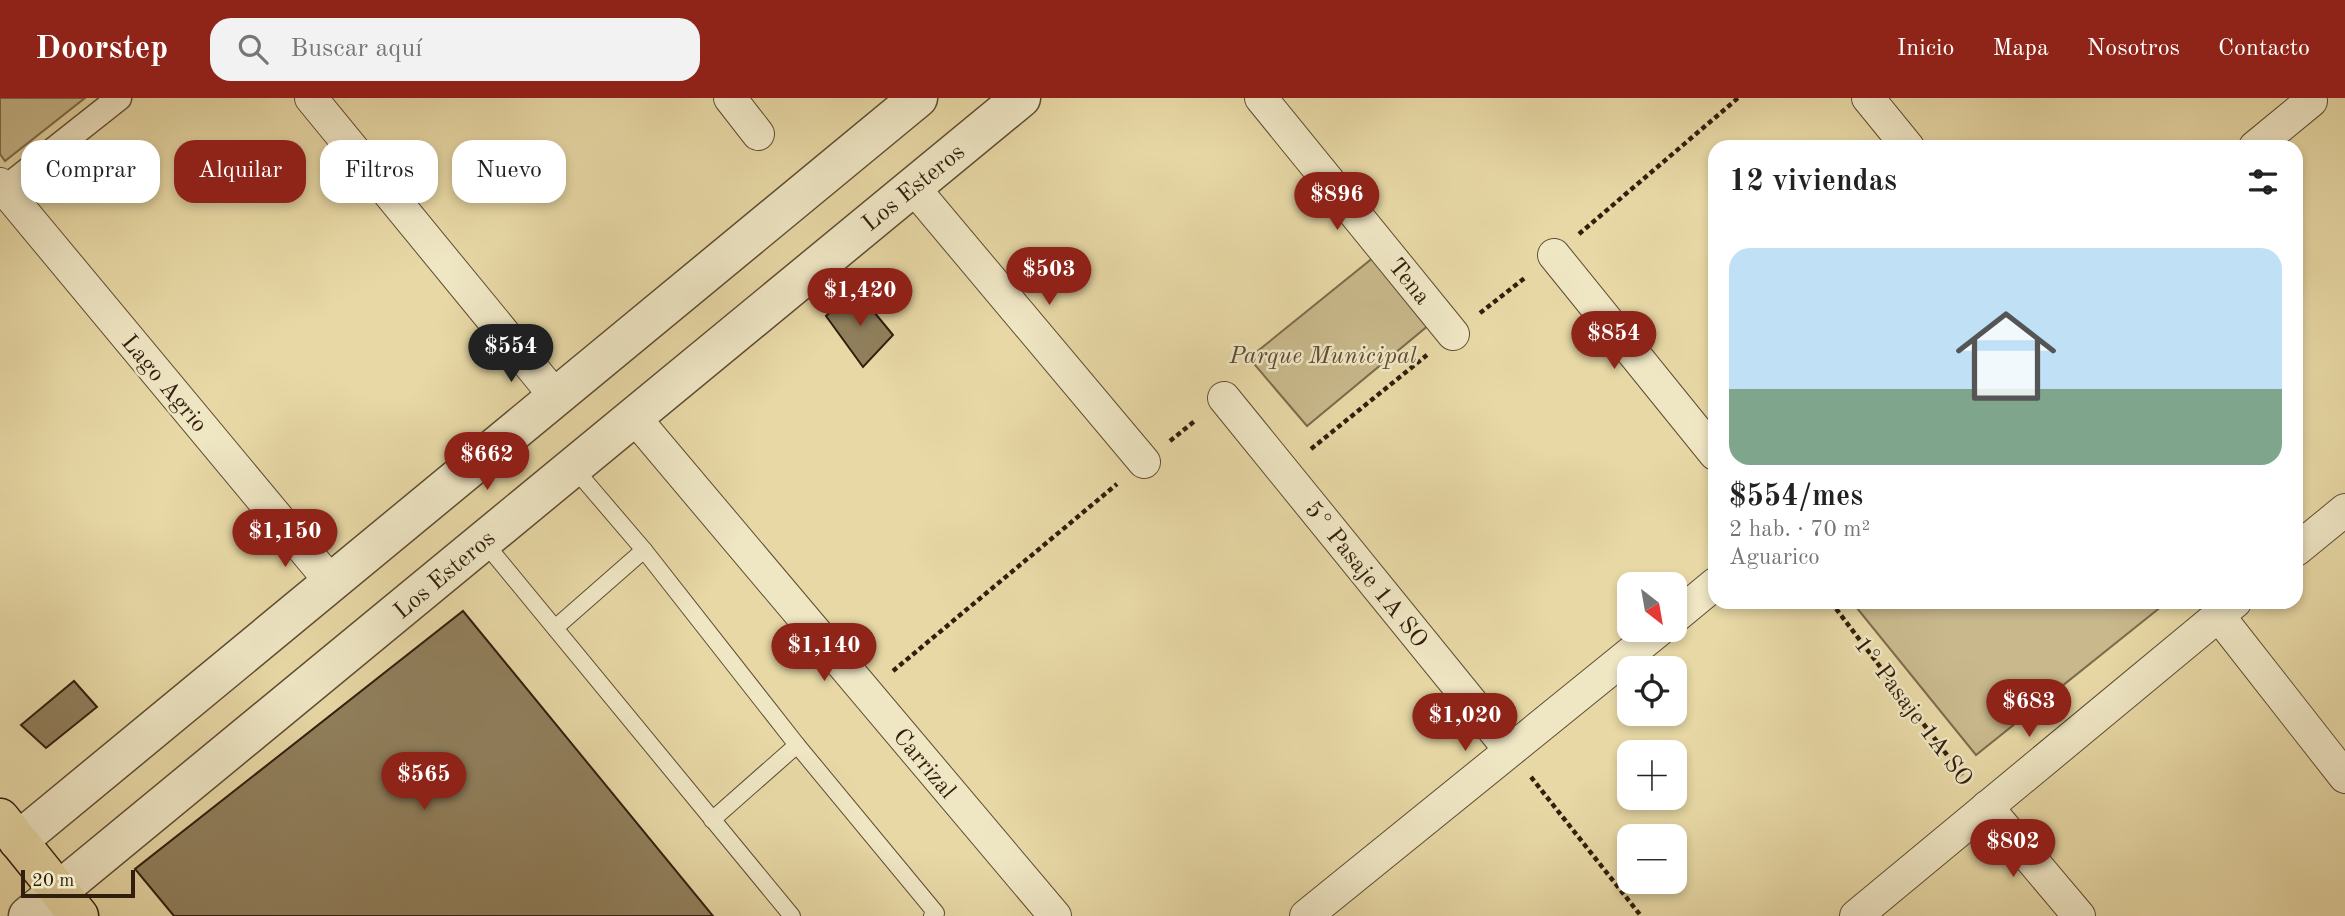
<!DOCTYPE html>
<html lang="es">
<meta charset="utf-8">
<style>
body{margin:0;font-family:"Old Standard TT",serif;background:#f2f2f2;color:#222;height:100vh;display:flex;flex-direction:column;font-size:26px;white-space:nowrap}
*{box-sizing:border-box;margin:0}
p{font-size:23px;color:#767676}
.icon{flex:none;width:38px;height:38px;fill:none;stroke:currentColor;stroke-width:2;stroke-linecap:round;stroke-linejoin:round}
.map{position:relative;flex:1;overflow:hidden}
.details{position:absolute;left:1708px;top:42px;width:595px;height:469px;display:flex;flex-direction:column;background:#fff;border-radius:21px;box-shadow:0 4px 10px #0003}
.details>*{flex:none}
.banner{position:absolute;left:21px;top:42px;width:665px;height:63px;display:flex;gap:14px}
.needle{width:46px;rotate:149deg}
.controls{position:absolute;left:1617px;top:474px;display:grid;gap:14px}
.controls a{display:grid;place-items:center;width:70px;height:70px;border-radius:14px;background:#fff;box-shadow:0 4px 10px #0003;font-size:35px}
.scale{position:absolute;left:21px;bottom:18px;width:114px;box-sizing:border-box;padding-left:7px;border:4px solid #321e0d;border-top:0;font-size:19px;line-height:24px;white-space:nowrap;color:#321e0d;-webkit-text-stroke:5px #efe6c4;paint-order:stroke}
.price{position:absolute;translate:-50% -60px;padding:0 16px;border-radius:24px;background:#8f2418;color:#fff;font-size:23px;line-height:46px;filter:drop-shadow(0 2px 4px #0008)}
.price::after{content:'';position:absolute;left:50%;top:42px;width:21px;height:16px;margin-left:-10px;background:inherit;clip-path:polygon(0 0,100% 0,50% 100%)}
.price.current{background:#222;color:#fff}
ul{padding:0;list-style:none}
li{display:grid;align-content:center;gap:14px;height:371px;padding:0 21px}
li+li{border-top:2px solid #e0e0e0}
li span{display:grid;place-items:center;height:217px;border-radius:21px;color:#555}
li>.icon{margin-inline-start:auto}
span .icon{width:126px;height:126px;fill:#fffc;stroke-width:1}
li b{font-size:30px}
h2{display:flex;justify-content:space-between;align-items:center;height:84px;padding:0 21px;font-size:30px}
.pill{padding:0 24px;border-radius:21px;background:#fff;box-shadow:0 4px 10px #0003;font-size:24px;line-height:63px}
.pill.current{background:#8f2418;color:#fff}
header{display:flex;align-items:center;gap:42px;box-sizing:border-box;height:98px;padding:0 35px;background:#8f2418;color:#fff}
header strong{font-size:33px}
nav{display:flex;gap:38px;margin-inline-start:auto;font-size:24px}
.search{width:490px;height:63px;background:#f2f2f2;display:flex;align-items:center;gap:18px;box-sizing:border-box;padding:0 24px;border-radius:21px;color:#767676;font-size:26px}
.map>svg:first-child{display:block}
.green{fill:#c8b88b;stroke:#7d6b4c;stroke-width:2}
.building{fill:#907f5c;stroke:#321e0d;stroke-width:2}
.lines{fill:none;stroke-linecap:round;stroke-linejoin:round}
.service-casing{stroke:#5f4c33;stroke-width:18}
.pedestrian-casing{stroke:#5f4c33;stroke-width:27}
.minor-casing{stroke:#5f4c33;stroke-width:34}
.tertiary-casing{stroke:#5f4c33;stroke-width:41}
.primary-casing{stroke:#321e0d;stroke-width:41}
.path{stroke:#321e0d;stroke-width:4.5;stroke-dasharray:5 3.5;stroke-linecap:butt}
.service{stroke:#efe6c4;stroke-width:16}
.pedestrian{stroke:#efe6c4;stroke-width:24}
.minor{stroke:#efe6c4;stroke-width:32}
.tertiary{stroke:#efe6c4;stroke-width:38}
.primary{stroke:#e7d8a5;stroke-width:38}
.labels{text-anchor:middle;stroke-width:5;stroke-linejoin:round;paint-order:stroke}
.street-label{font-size:24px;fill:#321e0d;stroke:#efe6c4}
.park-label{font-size:24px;font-style:italic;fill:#5f4c33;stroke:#efe6c4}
</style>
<header>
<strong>Doorstep</strong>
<div class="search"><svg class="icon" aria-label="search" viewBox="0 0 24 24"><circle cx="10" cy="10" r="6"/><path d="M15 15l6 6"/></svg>Buscar aquí</div>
<nav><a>Inicio</a><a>Mapa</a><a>Nosotros</a><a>Contacto</a></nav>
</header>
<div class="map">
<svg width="2345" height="818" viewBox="0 0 2345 818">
<rect width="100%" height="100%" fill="#e7d8a5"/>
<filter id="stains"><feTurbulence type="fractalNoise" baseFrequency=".00286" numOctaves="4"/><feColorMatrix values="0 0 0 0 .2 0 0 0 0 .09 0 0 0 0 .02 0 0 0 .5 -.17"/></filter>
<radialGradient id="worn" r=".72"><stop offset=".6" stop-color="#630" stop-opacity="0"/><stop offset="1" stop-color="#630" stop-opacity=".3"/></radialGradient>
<g class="green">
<polygon points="0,0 85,0 5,63 0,56"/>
<polygon points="1374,159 1430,226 1307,328 1249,260"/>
<polygon points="1852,504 2167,504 1976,657"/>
</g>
<g class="building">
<polygon points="856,192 893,237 863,269 826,218"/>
<polygon points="463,513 713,818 174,818 135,771"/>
<polygon points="74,583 97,609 46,650 21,627"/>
</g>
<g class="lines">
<g class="service-casing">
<g id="service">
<polyline points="573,369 644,452"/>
<polyline points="484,444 792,818"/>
<polyline points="555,530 644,452 797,647 936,815 932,818"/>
<polyline points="712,722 797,647"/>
</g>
</g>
<g class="pedestrian-casing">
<polyline id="pedestrian" points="4,91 119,0"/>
</g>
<g class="minor-casing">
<g id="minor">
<polyline points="311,0 556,299"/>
<polyline points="730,0 758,36"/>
<polyline points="1261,0 1453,236"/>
<polyline points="1868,0 1908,49"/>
<polyline points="2255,49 2311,3"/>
<polyline points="0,86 331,484"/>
<polyline points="913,89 1144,364"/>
<polyline points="1554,157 1715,356"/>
<polyline points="1224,300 1510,652"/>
<polyline points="634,319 1055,818"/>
<polyline points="2296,452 2345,412"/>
<polyline points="2218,517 2345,679"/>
<polyline points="1675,519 1715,486"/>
<polyline points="1987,709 2079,818"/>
<polyline points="1306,818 1659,532"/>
<polyline points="1856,818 2235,504"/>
</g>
</g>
<g class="tertiary-casing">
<g id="tertiary">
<polyline points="18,743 918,0"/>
<polyline points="28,818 1021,0"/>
</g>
</g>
<g class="primary-casing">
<polyline id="primary" points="0,720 79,818"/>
</g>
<g class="path">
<polyline points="1579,136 1738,0"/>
<polyline points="1480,215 1526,179"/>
<polyline points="1170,343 1196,322"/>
<polyline points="1311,351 1427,257"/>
<polyline points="1831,504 1966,682"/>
<polyline points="893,573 1117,386"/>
<polyline points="1531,679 1641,818"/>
</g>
<use href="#service" class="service"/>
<use href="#pedestrian" class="pedestrian"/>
<use href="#minor" class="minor"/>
<use href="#tertiary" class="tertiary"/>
<use href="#primary" class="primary"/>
</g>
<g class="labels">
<g class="street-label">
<text transform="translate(913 89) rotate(-39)" y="8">Los Esteros</text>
<text transform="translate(1410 183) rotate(51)" y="8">Tena</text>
<text transform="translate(165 285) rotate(50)" y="8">Lago Agrio</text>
<text transform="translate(444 476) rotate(-40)" y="8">Los Esteros</text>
<text transform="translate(1367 476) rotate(51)" y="8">5° Pasaje 1A SO</text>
<text transform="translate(1914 613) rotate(53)" y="8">1° Pasaje 1A SO</text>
<text transform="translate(925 665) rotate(50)" y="8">Carrizal</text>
</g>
<g class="park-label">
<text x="1323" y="265">Parque Municipal</text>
</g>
</g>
<rect width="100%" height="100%" filter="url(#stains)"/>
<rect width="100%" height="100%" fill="url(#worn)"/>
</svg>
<div class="controls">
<a><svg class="needle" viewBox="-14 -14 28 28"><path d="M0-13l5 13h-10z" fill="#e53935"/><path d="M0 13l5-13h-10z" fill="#767676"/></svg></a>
<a><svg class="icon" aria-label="locate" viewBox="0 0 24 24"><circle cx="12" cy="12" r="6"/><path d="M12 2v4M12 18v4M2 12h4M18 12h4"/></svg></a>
<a>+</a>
<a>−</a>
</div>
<div class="scale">20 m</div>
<b class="price" style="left:1337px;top:134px">$896</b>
<b class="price" style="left:1049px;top:209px">$503</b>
<b class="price" style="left:860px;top:230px">$1,420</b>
<b class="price" style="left:1614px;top:273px">$854</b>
<b class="price current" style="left:511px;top:286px">$554</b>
<b class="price" style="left:487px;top:394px">$662</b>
<b class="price" style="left:285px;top:471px">$1,150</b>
<b class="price" style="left:824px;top:585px">$1,140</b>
<b class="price" style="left:2029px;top:641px">$683</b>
<b class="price" style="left:1465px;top:655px">$1,020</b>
<b class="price" style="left:424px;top:714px">$565</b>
<b class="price" style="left:2013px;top:781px">$802</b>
<div class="banner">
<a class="pill">Comprar</a>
<a class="pill current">Alquilar</a>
<a class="pill">Filtros</a>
<a class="pill">Nuevo</a>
</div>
<section class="details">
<h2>12 viviendas<svg class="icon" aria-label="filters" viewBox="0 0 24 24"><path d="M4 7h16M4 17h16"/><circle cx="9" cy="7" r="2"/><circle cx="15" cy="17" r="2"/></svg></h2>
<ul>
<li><span style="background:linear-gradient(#bfe0f5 65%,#7fa58c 0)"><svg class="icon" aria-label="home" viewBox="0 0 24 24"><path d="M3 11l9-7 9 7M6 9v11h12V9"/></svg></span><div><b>$554/mes</b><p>2 hab. · 70 m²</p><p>Aguarico</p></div></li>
</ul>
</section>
</div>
